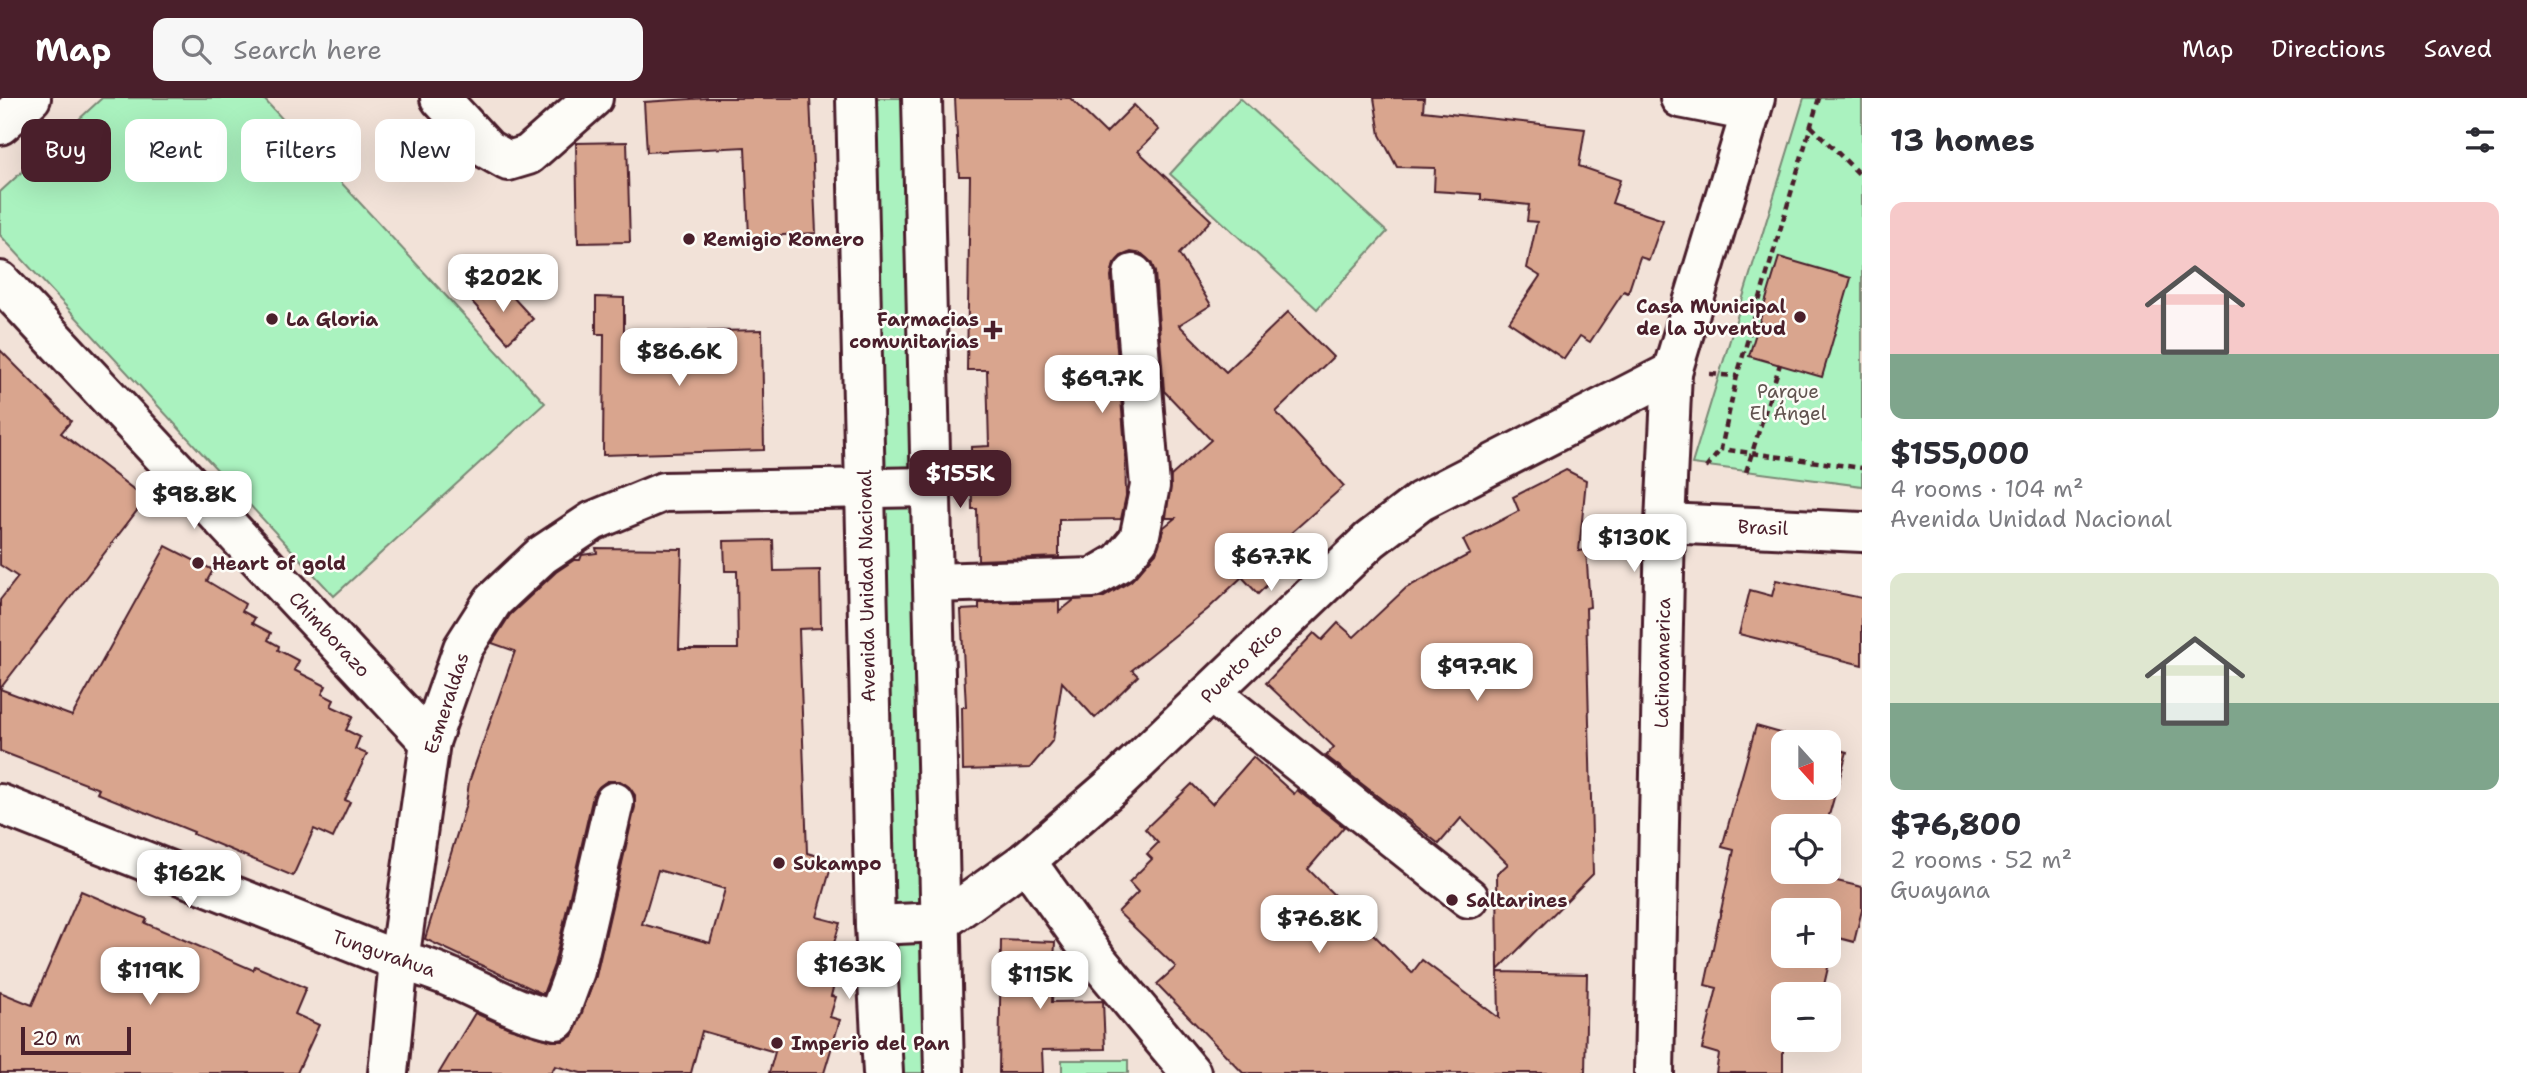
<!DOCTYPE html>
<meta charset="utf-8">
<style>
body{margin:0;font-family:"Shantell Sans",sans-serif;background:#f7f7f7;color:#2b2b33;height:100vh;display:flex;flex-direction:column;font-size:26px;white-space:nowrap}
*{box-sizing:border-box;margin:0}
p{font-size:23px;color:#7c7c81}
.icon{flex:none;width:38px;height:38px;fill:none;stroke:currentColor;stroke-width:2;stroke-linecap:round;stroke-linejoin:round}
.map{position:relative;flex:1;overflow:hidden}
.details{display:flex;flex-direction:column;background:#fff;width:665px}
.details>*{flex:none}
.top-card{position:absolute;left:21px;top:21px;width:665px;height:63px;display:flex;gap:14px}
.needle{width:46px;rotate:159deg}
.controls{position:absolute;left:1771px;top:632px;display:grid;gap:14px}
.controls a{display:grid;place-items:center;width:70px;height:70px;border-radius:14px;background:#fff;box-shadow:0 7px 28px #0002;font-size:35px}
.scale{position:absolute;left:21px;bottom:18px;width:110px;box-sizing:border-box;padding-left:7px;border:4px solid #4a1f2b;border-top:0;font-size:19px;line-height:24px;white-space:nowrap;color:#4a1f2b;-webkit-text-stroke:5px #fdfcf7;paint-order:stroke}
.price{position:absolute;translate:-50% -60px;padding:0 16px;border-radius:14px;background:#fff;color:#222;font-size:23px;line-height:46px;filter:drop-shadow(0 2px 4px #0008)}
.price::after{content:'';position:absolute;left:50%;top:42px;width:21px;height:16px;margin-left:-10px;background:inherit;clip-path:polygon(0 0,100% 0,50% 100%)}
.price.selected{background:#4a1f2b;color:#fff}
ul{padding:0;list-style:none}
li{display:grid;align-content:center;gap:14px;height:371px;padding:0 28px}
li span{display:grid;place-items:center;height:217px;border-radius:14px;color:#555}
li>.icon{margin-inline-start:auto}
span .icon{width:126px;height:126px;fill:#fffc;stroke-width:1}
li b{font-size:30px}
h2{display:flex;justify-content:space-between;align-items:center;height:84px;padding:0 28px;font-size:30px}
.chip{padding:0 24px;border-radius:14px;background:#fff;box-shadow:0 7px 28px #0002;font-size:24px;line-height:63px}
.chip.selected{background:#4a1f2b;color:#fff}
header{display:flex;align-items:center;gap:42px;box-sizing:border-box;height:98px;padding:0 35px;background:#4a1f2b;color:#fff}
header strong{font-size:33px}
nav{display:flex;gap:38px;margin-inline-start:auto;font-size:24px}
.search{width:490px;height:63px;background:#f7f7f7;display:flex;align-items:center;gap:18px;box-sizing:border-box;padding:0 24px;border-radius:14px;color:#7c7c81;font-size:26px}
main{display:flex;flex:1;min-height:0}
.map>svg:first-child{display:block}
.green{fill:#aaf2bf;stroke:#7a8875;stroke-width:2}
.building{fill:#d9a58e;stroke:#4a1f2b;stroke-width:2;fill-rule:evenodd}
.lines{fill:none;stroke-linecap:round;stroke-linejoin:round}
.minor-casing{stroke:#4a1f2b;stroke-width:44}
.major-casing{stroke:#4a1f2b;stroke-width:44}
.path{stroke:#4a1f2b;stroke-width:4.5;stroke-dasharray:7 5;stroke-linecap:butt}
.minor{stroke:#fdfcf7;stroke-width:38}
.major{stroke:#fdfcf7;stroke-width:38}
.poi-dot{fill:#4a1f2b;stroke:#fdfcf7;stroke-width:2.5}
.labels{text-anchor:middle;stroke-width:5;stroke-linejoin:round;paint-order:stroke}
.poi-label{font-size:19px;font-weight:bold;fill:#4a1f2b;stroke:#fdfcf7;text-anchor:start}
.park-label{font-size:19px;fill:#625450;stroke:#fdfcf7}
.street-label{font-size:19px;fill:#4a1f2b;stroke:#fdfcf7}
</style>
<header>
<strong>Map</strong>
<div class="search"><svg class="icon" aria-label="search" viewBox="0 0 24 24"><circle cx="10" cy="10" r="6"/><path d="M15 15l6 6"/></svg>Search here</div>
<nav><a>Map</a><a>Directions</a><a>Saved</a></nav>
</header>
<main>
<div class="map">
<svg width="1862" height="975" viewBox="0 0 1862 975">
<rect width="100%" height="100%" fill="#f2e2d8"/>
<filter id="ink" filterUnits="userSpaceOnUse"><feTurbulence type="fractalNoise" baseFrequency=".0143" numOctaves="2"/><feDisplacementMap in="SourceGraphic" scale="14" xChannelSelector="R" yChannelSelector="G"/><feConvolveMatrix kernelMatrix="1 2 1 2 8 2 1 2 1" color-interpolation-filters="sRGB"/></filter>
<g filter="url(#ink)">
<g class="green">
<polygon points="102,0 263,0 545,305 334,498 0,137 0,94"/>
<polygon points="856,0 922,0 930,389 864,391"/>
<polygon points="1240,0 1387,134 1317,211 1170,76"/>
<polygon points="1804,0 1862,0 1862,388 1692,366"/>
<polygon points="924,392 934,820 880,821 868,397"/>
<polygon points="934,829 934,975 890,975 881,831"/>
<rect x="1062" y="962" width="66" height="13"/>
</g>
<g class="building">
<polygon points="707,0 810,0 816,135 749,139 745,49 647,54 644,4"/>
<polygon points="955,0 1070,0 1106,35 1134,7 1159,32 1138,53 1211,122 1179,156 1211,207 1179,227 1226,274 1288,214 1333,259 1276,314 1344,388 1264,459 1279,475 1258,496 1242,479 1208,511 1132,572 1138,578 1095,620 1062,584 1053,642 1030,670 963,672 962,609 966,609 961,512 979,511 979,505 1059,503 1059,514 1074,502 1104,499 1131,483 1156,455 1164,429 1175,420 1166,420 1171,378 1211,342 1164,293 1155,174 1151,164 1142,156 1131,154 1121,158 1114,166 1111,178 1125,349 1126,398 1121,421 1059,422 1059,459 978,462 977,411 972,411 971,349 989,348 987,272 967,272 970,78 959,78"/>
<polygon points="1374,0 1424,0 1423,13 1585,31 1579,68 1620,82 1612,105 1663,122 1649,162 1640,159 1628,195 1624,193 1590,244 1580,238 1564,261 1509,224 1540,178 1527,170 1537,124 1527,123 1529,107 1481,102 1481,96 1434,93 1435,70 1397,69 1380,37"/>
<polygon points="627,44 630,144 578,145 576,45"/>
<polygon points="1779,159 1851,180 1822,279 1749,258"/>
<polygon points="466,197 512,198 533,221 508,244"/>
<polygon points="596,199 624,200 624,235 762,232 764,352 603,357 604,236 596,236"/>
<polygon points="0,252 71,323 61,335 146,401 0,591 72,618 166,448 213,472 207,483 245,506 242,513 255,520 252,525 271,535 268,542 279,548 278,552 299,563 294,572 326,588 322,596 334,602 331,608 353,618 346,632 360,639 355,651 367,656 345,702 350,704 333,740 314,731 293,778 193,736 194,734 97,695 99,691 0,653 0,502 18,479 0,467"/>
<polygon points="1566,372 1586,382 1579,453 1586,452 1590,509 1586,510 1593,776 1498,872 1497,776 1508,766 1461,720 1439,746 1326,658 1334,649 1266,585 1314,535 1322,542 1338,525 1354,539 1406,490 1470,456 1463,442 1519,413 1513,399"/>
<path d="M773,442L774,473L820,472L821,530L799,531L807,755L833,762L817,819L840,825L825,875L836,878L831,898L836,899L830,919L840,922L824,975H769L775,954L702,933L691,975H581L555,968L551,975H439L475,915L509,930L552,943H563L572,938L596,878L635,709V697L629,689L620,683H607L599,689L593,698L554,867L543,896L425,841L466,706L469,684L515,553L492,545L510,517L556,474L574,462H580L582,457L597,455L596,450L682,451L679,551H738L737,473H725L724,443ZM658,772L725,791L710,845L642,826Z"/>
<polygon points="1776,482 1862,500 1862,567 1739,536 1750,492 1772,498"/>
<path d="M1756,628L1812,644H1783V690H1829V649L1847,654L1826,728H1783V774H1813L1812,777L1862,789V812L1854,844L1835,839L1822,896H1783V975H1716L1719,956L1702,951L1717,890L1705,887L1734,752L1722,749ZM1783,812H1829V858H1783Z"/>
<polygon points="1253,659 1294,696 1297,692 1344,729 1308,771 1412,875 1422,862 1499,920 1498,874 1587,876 1585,975 1243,975 1157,886 1176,869 1118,814 1138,794 1129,784 1152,761 1147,756 1158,745 1145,731 1192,686 1212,706"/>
<polygon points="81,793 147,821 145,825 253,872 255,868 306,890 295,916 319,927 297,975 0,975 0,894 32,907"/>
<polygon points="1001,842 1055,844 1052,904 1103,903 1105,951 1042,952 1043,975 999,975"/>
</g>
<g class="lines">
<g class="minor-casing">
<g id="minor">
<polyline points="440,0 487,51 508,63 528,57 593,0"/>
<polyline points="1680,0 1751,14"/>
<polyline points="0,27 31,0"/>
<polyline points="0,183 430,644"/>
<polyline points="1665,425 1862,434"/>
<polyline points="933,485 1093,480 1120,464 1139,441 1150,388 1133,176"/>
<polyline points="1211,595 1469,800"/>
<path d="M0,706L399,863C455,873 501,911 557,922L575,873L614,704"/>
<polyline points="1026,763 1097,862 1191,975"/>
<polyline points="875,827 941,824 1026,763 1116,685 1370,442 1421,403 1672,274"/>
<polyline points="388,975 399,863 430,644 463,550 493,503 542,457 593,423 663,394 930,389"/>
<polyline points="1654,975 1665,425 1672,274 1755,0"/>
</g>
</g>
<g class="major-casing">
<g id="major">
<polyline points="856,0 875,827 883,975"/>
<polyline points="922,0 944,975"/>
</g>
</g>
<g class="path">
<polyline points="1819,0 1737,278 1721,351 1862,370"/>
<polyline points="1811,28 1862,79"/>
<polyline points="1710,276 1737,278"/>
<polyline points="1706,370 1721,351"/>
<polyline points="1746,374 1780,266"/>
</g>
<use href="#minor" class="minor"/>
<use href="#major" class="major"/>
</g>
</g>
<g class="poi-dot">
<circle cx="689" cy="141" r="7"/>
<circle cx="1800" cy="219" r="7"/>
<circle cx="272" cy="221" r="7"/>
<path d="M989.5 221.5h7v7h7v7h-7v7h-7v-7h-7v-7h7z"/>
<circle cx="198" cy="465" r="7"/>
<circle cx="779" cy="765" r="7"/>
<circle cx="1452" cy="802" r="7"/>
<circle cx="777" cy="945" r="7"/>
</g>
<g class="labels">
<g class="poi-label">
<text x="703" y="148">Remigio Romero</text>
<text x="1786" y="215" text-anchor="end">Casa Municipal<tspan x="1786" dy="22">de la Juventud</tspan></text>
<text x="286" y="228">La Gloria</text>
<text x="979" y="228" text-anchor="end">Farmacias<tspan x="979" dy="22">comunitarias</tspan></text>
<text x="212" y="472">Heart of gold</text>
<text x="793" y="772">Sukampo</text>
<text x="1466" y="809">Saltarines</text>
<text x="791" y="952">Imperio del Pan</text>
</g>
<g class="park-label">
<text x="1788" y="300">Parque<tspan x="1788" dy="22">El Ángel</tspan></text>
</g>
<g class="street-label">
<text transform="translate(1763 429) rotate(2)" y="7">Brasil</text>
<text transform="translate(866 488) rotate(-91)" y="7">Avenida Unidad Nacional</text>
<text transform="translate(330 536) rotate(47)" y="7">Chimborazo</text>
<text transform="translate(1241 565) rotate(-44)" y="7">Puerto Rico</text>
<text transform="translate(1662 565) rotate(-89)" y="7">Latinoamerica</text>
<text transform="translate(446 605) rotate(-72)" y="7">Esmeraldas</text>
<text transform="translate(384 855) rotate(19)" y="7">Tungurahua</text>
</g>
</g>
</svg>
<div class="controls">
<a><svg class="needle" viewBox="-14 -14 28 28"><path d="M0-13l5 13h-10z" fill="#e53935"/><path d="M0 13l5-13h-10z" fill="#7c7c81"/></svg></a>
<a><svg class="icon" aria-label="locate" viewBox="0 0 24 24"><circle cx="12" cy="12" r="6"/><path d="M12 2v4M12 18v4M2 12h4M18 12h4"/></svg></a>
<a>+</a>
<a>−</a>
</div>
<div class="scale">20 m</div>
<b class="price" style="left:503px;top:216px">$202K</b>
<b class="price" style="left:679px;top:290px">$86.6K</b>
<b class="price" style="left:1102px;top:317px">$69.7K</b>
<b class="price selected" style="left:960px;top:412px">$155K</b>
<b class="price" style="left:194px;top:433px">$98.8K</b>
<b class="price" style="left:1634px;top:476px">$130K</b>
<b class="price" style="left:1271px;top:495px">$67.7K</b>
<b class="price" style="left:1477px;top:605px">$97.9K</b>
<b class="price" style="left:189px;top:812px">$162K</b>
<b class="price" style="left:1319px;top:857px">$76.8K</b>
<b class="price" style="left:849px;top:903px">$163K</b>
<b class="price" style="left:150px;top:909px">$119K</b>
<b class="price" style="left:1040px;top:913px">$115K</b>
<div class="top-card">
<a class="chip selected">Buy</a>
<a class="chip">Rent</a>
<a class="chip">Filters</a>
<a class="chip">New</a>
</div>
</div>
<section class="details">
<h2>13 homes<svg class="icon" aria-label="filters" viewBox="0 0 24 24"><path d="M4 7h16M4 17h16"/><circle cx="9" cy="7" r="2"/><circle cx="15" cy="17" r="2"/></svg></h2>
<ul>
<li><span style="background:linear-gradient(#f6c9c9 70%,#7fa58c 0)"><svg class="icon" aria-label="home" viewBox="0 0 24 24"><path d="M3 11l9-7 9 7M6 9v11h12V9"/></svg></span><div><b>$155,000</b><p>4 rooms · 104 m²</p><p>Avenida Unidad Nacional</p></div></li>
<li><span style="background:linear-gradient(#dfe7d0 60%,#7fa58c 0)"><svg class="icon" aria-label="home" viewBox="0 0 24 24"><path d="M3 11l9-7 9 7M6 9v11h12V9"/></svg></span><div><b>$76,800</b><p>2 rooms · 52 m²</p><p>Guayana</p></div></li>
</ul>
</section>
</main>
